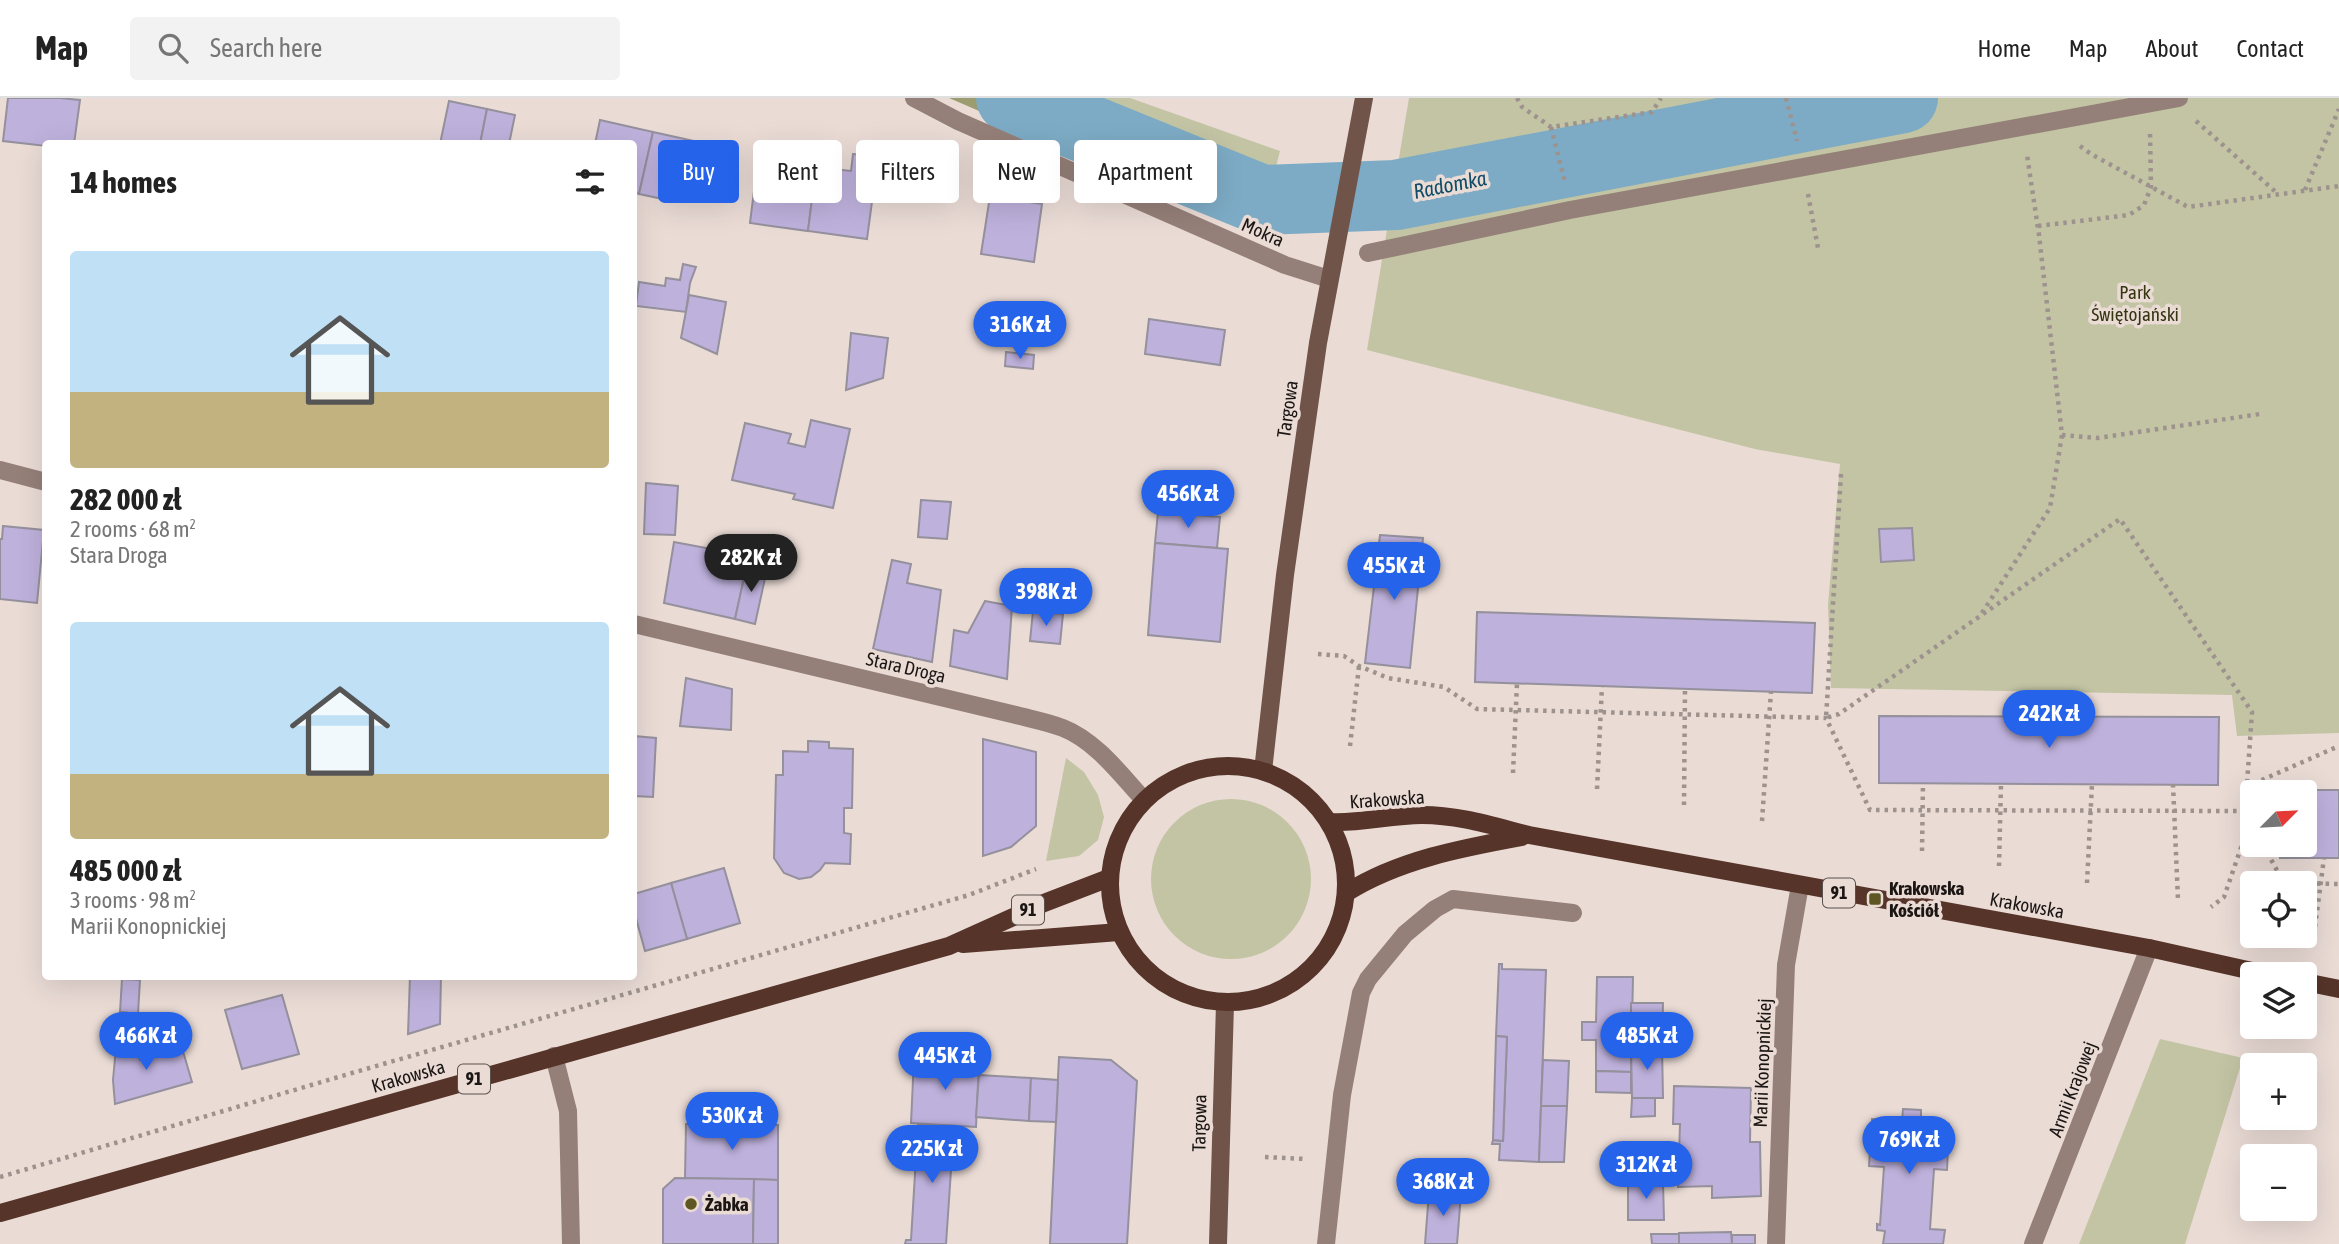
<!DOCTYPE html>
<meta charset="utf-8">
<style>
body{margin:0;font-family:"Asap Condensed",sans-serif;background:#f2f2f2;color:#222;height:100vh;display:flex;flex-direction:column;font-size:26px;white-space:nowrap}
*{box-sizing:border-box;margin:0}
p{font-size:23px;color:#767676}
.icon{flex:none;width:38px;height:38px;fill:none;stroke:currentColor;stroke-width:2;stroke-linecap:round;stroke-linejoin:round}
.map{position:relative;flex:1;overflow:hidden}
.details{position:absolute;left:42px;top:42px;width:595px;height:840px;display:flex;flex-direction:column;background:#fff;border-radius:7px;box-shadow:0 7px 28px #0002}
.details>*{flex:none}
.top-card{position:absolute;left:658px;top:42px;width:665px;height:63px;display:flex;gap:14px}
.needle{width:46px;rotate:66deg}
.controls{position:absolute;left:2240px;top:682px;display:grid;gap:14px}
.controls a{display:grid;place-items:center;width:77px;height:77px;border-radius:7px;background:#fff;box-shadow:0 7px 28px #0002;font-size:35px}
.price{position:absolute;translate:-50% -60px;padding:0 16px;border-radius:24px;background:#2563eb;color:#fff;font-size:23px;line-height:46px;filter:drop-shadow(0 2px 4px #0008)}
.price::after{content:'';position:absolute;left:50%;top:42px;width:21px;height:16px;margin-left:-10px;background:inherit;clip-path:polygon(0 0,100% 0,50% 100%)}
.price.active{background:#222;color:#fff}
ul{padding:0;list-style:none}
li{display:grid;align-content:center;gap:14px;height:371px;padding:0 28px}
li span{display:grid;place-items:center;height:217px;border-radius:7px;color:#555}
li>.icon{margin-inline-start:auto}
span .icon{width:126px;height:126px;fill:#fffc;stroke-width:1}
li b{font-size:30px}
h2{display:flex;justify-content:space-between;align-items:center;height:84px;padding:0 28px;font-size:30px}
.tag{padding:0 24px;border-radius:7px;background:#fff;box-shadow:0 7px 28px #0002;font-size:24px;line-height:63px}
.tag.active{background:#2563eb;color:#fff}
header{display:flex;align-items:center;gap:42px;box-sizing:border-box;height:98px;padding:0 35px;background:#fff;border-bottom:2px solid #e0e0e0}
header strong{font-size:33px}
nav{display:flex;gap:38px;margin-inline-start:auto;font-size:24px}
.search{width:490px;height:63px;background:#f2f2f2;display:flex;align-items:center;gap:18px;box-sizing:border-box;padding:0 24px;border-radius:7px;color:#767676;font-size:26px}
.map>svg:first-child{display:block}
.green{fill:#c2c4a4}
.forest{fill:#9b9d70}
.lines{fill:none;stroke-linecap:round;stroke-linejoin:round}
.river{stroke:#7dabc5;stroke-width:70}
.building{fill:#beb1dc;stroke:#94909c;stroke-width:2}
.path{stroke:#9d928e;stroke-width:4.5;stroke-dasharray:3.5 5;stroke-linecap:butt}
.lane{stroke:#958079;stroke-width:18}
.street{stroke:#958079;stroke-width:18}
.secondary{stroke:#705349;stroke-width:18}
.primary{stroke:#563429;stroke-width:18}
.poi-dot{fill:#5e5723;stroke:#eadbd5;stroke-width:2.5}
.labels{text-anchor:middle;stroke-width:7;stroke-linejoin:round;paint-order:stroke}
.shield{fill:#eadbd5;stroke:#59514e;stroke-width:2}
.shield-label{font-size:18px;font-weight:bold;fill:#1b1614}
.street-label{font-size:19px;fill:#1b1614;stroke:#eadbd5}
.park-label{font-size:19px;fill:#353611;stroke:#eadbd5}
.poi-label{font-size:19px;font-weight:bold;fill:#1b1614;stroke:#eadbd5;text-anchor:start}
.water-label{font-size:21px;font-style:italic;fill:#0f4c67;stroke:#eadbd5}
</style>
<header>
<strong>Map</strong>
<div class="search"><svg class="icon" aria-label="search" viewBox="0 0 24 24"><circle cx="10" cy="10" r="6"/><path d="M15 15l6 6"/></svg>Search here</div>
<nav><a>Home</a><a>Map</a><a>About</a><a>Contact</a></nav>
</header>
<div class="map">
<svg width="2339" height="1146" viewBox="0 0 2339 1146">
<rect width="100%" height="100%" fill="#eadbd5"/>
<g class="green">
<polygon points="986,0 1130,0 1280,53 1261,129 1215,111 1219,98 1118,53"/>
<polygon points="1409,0 2339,0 2339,635 2237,638 2232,597 1831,590 1828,507 1840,366 1755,351 1367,252"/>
<polygon points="1066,660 1084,674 1098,697 1104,719 1098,742 1079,758 1046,763"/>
<circle cx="1231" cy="781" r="80"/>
<polygon points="2160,941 2243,960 2185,1146 2079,1146"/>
</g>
<polygon class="forest" points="949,0 986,0 1118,53 1219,98 1215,111 1199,108"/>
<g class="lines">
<polyline class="river" points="1011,0 1262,102 1396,97 1903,0"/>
</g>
<g class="building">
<polygon points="8,0 60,0 80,2 74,46 46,46 46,48 3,43"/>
<polygon points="449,3 487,11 480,46 440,46"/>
<polygon points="487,11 515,17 509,46 480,46"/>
<polygon points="600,22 653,34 639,96 634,94 634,46 595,46"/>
<polygon points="653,34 703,45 692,95 674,91 672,103 639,96"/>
<polygon points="760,45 784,48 782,64 816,69 808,133 750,125"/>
<polygon points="853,56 878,59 867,141 808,133 816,69 851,73"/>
<polygon points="990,98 1042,106 1034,164 981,156"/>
<polygon points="683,166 696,169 690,185 686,214 636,208 639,184 665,188 666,180 680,182"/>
<polygon points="689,197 726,204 717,256 681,240"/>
<polygon points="1149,221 1225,232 1220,267 1145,256"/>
<polygon points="851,235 888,240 883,280 846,292"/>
<polygon points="1006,254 1034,257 1033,271 1005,268"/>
<polygon points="811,322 850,331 833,410 793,401 795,396 732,382 745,325 791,336 788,345 805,349"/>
<polygon points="646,385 678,388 675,437 644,436"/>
<polygon points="921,402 951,404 947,441 918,439"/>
<polygon points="1158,414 1220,419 1217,450 1155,445"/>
<polygon points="3,428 44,432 37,505 0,501 0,441 2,441"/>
<polygon points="1912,430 1914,462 1881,464 1879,431"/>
<polygon points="1380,437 1423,440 1410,570 1365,565"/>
<polygon points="674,444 749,458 735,521 664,505"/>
<polygon points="1155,445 1228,451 1220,544 1148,537"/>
<polygon points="892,462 911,466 907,485 941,492 932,564 873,551"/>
<polygon points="747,466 767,471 755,526 735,521"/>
<polygon points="985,503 1012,508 1007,581 950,568 954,532 968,535"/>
<polygon points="1033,513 1063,516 1060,546 1030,543"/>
<polygon points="1477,514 1815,525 1812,595 1475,584"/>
<polygon points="686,580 732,591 731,632 680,628"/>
<polygon points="1879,618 2219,619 2218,687 1879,685"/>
<polygon points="634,638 656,640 653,699 634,698"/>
<polygon points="983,641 1036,654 1036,728 1011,749 983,758"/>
<polygon points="808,643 829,644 829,650 853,651 852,710 844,710 844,735 851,736 850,766 825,765 820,772 811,779 799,781 784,775 774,760 776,677 783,677 783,653 808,654"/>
<polygon points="2280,692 2339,692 2339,760 2280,760 2280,747 2305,747 2305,695 2280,695"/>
<polygon points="724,770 740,825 687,841 671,785"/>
<polygon points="671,785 687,841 645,853 634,813 634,796"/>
<polygon points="1499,866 1502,866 1502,871 1546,872 1539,1064 1499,1062 1500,1046 1492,1046 1493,1042 1503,1043 1507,939 1496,938"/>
<polygon points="76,878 122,878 122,881"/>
<polygon points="410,878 441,878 440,926 408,936"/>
<polygon points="1597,879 1633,879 1631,974 1596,973 1596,942 1582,942 1582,924 1596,924"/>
<polygon points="122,881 140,882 138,916 120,914"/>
<polygon points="282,897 299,956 242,971 225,912"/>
<polygon points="1631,905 1663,905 1662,948 1631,949"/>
<polygon points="120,914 138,916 135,940 117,939"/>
<polygon points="1496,938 1507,939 1503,1043 1493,1042"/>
<polygon points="117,939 135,940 134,956 138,956 140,962 182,950 192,984 115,1006 113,982"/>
<polygon points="1662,948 1663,1000 1632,1000 1631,949"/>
<polygon points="1059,959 1111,962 1137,983 1127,1146 1050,1146"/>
<polygon points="914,960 979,963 976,1029 911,1025"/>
<polygon points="1543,962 1569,963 1567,1008 1541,1008"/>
<polygon points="1596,973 1631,974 1631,995 1596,994"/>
<polygon points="979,977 1031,980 1029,1023 976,1019"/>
<polygon points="1031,980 1058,982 1056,1024 1029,1023"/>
<polygon points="1674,988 1751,990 1750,1044 1760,1044 1761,1098 1712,1100 1712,1088 1678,1089 1680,1026 1673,1026"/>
<polygon points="1632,1000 1655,1000 1655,1018 1631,1019"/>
<polygon points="1541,1008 1567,1008 1564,1064 1539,1064"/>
<polygon points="1903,1011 1921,1012 1921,1024 1949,1026 1947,1072 1934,1071 1930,1131 1945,1132 1943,1146 1883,1146 1885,1133 1877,1132 1877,1126 1880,1127 1884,1069 1869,1068 1872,1021 1902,1023"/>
<polygon points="686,1026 778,1027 778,1082 685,1080"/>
<polygon points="918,1026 954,1028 946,1146 905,1146 906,1142 911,1142"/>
<polygon points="675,1080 754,1081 753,1146 663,1146 663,1091"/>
<polygon points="754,1081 778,1082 778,1146 753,1146"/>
<polygon points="1628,1084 1663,1084 1664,1122 1628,1122"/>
<polygon points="1429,1094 1461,1096 1457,1146 1425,1146"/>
<polygon points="1731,1134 1732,1146 1679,1146 1679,1135"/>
<polygon points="1651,1136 1679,1136 1679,1146 1652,1146"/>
<rect x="1732" y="1137" width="23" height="9"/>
</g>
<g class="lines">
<g class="path">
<polyline points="1517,0 1522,9 1551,29 1652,14 1661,0"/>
<polyline points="1786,0 1797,43"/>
<polyline points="2196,23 2278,96"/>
<polyline points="1551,29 1565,84"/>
<polyline points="2080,48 2091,56 2188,109 2339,88"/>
<polyline points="2305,92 2339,11"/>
<polyline points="1808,96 1818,150"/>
<polyline points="2038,128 2129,117 2144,107 2151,89 2150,34"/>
<polyline points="2062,337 2098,340 2260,316"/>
<polyline points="1841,376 1826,620 1839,616 2120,421 2252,614 2243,744 2224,799 2211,809"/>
<polyline points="1982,515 2050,410 2062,337 2039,137 2027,57"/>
<polyline points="1318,556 1344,558 1359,568 1388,580 1444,589 1477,611 1826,620 1870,712 2244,713 2252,728"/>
<polyline points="1350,648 1359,568"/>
<polyline points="1513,675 1517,585"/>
<polyline points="2173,686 2178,802"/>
<polyline points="2246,689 2339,648"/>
<polyline points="1597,691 1602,588"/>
<polyline points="1684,707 1685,590"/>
<polyline points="1762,723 1771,593"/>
<polyline points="2263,747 2284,785 2339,786"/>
<polyline points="1922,753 1923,685"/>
<polyline points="1999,768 2001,686"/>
<polyline points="2087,785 2092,686"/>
<polyline points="2315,829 2324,760"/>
<polyline points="1265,1059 1306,1061"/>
<polyline points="0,1079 352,975 969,797 1036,771"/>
</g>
<polyline class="lane" points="1326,1146 1342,997 1361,895 1368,881 1405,836 1435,811 1453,801 1573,815"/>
<g class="street">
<polyline points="914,0 958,23 1285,167 1329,181"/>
<polyline points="1368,155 1570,112 2179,0"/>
<polyline points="0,372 46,384"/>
<path d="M634,526L1016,617C1031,621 1048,624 1063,630C1096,643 1121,677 1144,702"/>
<polyline points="554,958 568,1013 571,1146"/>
<polyline points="1776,1146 1786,867 1800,787"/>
<polyline points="2033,1146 2149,850"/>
</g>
<g class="secondary">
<polyline points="1263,673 1285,477 1318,245 1364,0"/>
<polyline points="1218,1146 1225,906"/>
</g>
<g class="primary">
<circle cx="1228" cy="786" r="118"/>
<path d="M1329,724C1360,726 1390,717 1422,717C1459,717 1493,728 1529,737L2149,850L2270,877"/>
<path d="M1346,795C1398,762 1462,750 1522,739"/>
<polyline points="963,846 1119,834"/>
<polyline points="2305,884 2339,891"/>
<polyline points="0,1115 949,848 1044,805 1109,780"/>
</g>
</g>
<g class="poi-dot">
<rect x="1868" y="794" width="14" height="14" rx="3.5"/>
<circle cx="691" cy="1106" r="7"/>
</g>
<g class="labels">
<g class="shield">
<rect x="1823" y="780.5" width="32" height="29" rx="5"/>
<rect x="1012" y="797.5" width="32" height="29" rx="5"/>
<rect x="458" y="966.5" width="32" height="29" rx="5"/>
</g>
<g class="shield-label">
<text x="1839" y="801">91</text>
<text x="1028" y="818">91</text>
<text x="474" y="987">91</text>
</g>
<g class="street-label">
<text transform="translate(1263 134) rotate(24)" y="7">Mokra</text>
<text transform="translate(1287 311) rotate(-82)" y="7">Targowa</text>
<text transform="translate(906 569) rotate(13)" y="7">Stara Droga</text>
<text transform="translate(1387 701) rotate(-4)" y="7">Krakowska</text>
<text transform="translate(2027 807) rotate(10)" y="7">Krakowska</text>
<text transform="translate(1762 965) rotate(-88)" y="7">Marii Konopnickiej</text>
<text transform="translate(408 978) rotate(-16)" y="7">Krakowska</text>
<text transform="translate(2072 991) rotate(-69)" y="7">Armii Krajowej</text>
<text transform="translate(1199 1025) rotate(-89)" y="7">Targowa</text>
</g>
<g class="park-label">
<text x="2135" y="201">Park<tspan x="2135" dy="22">Świętojański</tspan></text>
</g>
<g class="poi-label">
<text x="1889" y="797">Krakowska<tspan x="1889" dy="22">Kościół</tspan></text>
<text x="705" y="1113">Żabka</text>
</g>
<g class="water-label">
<text transform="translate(1450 87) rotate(-11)" y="7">Radomka</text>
</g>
</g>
</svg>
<div class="controls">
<a><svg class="needle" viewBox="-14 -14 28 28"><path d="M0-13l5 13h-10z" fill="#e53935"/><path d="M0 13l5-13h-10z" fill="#767676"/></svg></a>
<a><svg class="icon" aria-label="locate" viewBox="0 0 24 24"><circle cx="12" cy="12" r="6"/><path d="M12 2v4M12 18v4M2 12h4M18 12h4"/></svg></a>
<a><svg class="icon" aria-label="layers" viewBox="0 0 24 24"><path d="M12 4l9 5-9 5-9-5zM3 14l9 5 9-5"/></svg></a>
<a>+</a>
<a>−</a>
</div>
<b class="price" style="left:1020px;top:263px">316K zł</b>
<b class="price" style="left:1188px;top:432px">456K zł</b>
<b class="price active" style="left:751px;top:496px">282K zł</b>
<b class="price" style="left:1394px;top:504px">455K zł</b>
<b class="price" style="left:1046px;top:530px">398K zł</b>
<b class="price" style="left:2049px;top:652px">242K zł</b>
<b class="price" style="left:146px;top:974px">466K zł</b>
<b class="price" style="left:1647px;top:974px">485K zł</b>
<b class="price" style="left:945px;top:994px">445K zł</b>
<b class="price" style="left:732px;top:1054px">530K zł</b>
<b class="price" style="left:1909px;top:1078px">769K zł</b>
<b class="price" style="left:932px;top:1087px">225K zł</b>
<b class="price" style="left:1646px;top:1103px">312K zł</b>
<b class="price" style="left:1443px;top:1120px">368K zł</b>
<div class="top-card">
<a class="tag active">Buy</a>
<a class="tag">Rent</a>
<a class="tag">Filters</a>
<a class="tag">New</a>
<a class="tag">Apartment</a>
</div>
<section class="details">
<h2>14 homes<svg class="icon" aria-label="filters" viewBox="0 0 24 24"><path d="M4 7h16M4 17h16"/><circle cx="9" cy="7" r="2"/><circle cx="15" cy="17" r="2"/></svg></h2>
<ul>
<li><span style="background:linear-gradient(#bfe0f5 65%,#c2b280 0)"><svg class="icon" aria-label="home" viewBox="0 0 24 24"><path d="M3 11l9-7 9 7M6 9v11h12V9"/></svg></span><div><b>282 000 zł</b><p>2 rooms · 68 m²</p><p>Stara Droga</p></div></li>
<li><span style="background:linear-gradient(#bfe0f5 70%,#c2b280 0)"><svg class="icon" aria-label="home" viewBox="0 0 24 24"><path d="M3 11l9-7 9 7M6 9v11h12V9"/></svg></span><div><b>485 000 zł</b><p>3 rooms · 98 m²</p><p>Marii Konopnickiej</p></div></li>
</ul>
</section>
</div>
